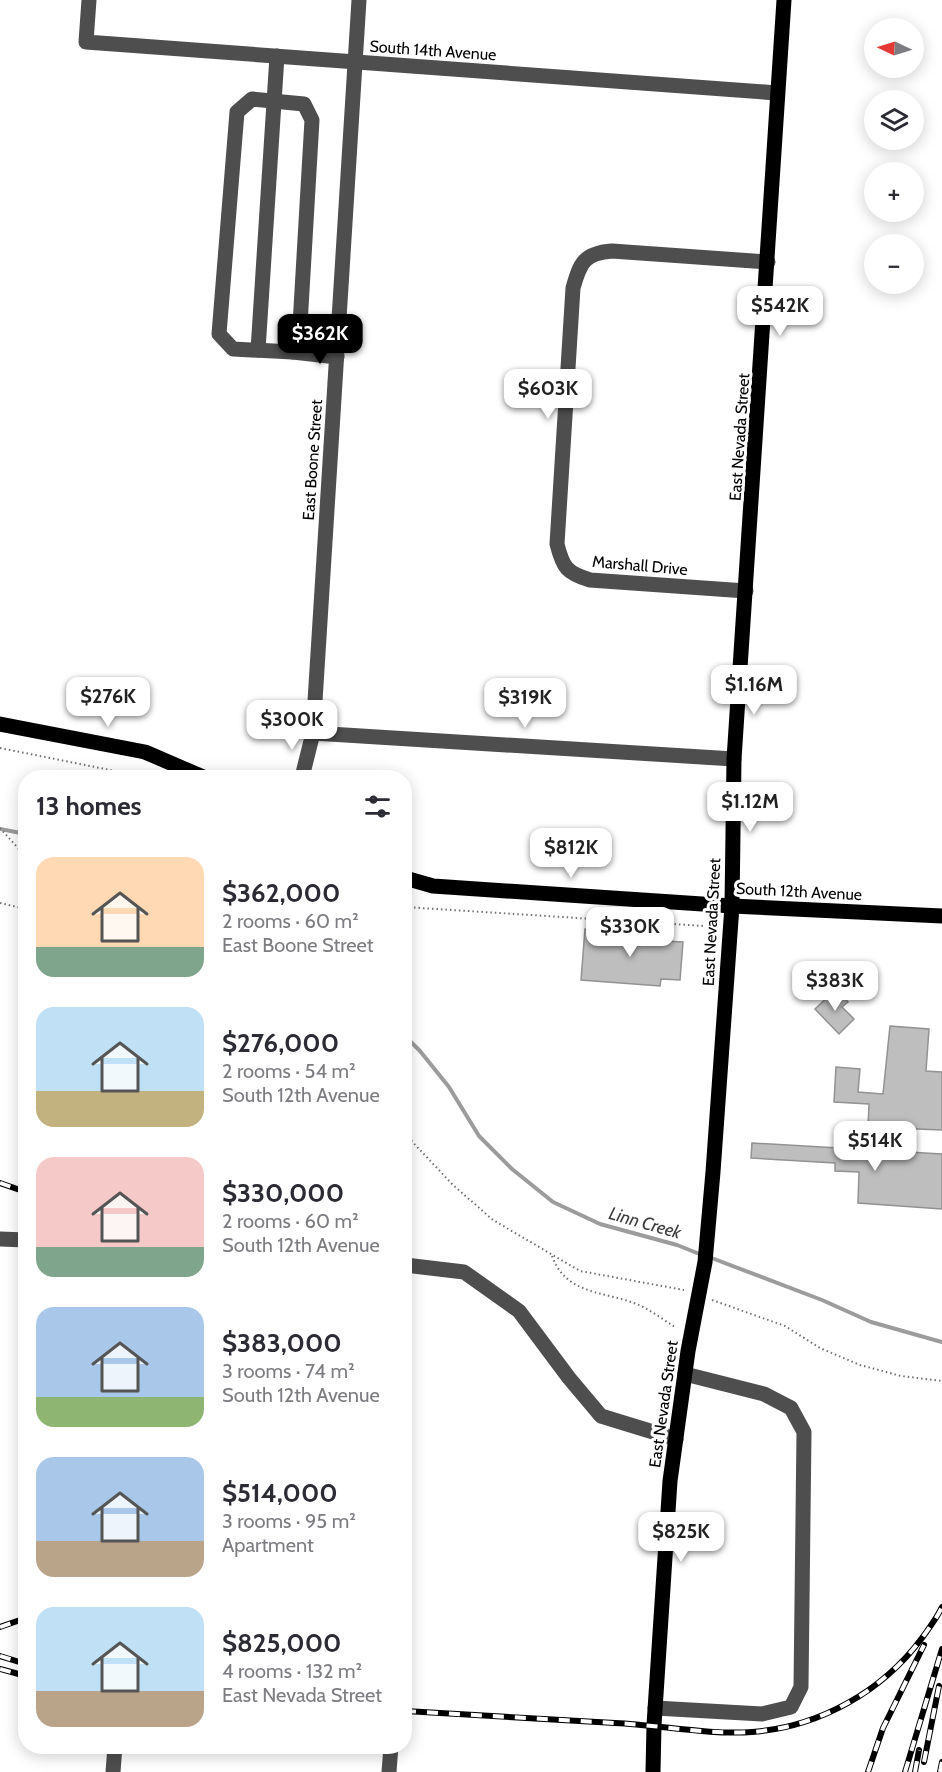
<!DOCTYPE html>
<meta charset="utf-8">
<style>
body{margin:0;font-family:Cabin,sans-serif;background:#f7f7f7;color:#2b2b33;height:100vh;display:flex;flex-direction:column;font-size:22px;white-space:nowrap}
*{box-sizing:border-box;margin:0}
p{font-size:20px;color:#7c7c81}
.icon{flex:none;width:33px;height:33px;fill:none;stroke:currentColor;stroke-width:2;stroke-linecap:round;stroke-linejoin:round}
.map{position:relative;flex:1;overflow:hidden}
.side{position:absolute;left:18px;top:770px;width:394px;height:984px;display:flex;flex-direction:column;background:#fff;border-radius:24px;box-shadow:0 3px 15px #0003}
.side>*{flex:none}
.needle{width:39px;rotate:274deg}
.fabs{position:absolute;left:864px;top:18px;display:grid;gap:12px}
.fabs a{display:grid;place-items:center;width:60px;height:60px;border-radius:50%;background:#fff;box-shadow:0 3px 15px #0003;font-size:30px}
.price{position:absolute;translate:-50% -51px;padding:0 14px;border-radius:12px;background:#fff;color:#222;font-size:20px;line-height:39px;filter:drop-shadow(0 2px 3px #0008)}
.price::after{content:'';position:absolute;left:50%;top:36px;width:18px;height:14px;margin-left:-9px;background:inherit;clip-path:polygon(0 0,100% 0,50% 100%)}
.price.current{background:#000;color:#fff}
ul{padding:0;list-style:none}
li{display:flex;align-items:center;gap:18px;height:150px;padding:0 18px}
li span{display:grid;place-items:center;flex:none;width:168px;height:120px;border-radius:18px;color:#555}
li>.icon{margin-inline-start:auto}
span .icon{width:72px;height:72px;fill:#fffc;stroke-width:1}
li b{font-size:26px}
h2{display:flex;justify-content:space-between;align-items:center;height:72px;padding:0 18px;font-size:26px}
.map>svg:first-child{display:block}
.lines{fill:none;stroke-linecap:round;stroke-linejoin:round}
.stream{stroke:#9c9c9c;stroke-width:4}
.building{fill:#bebebe;stroke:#929292;stroke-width:1.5}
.path{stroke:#707070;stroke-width:2;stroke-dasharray:1.5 3;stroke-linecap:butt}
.minor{stroke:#4e4e4e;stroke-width:15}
.major{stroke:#000;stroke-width:15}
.rail-casing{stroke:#000;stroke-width:6}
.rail{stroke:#fff;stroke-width:4;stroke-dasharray:11;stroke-linecap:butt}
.labels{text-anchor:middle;stroke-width:6;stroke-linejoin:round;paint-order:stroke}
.street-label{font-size:16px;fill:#000;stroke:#fff}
.water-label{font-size:18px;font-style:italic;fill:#3d3d3d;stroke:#fff}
</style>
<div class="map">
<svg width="942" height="1772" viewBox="0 0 942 1772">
<rect width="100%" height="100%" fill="#fff"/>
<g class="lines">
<g class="stream">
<polyline points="0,829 26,834"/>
<polyline points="405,1036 420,1051 449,1087 479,1136 512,1169 553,1202 600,1224 677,1245 702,1255"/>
<polyline points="709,1257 822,1300 871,1322 942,1342"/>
</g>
</g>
<g class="building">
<polygon points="585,929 665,935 664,941 683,942 680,980 661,979 660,986 581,980"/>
<polygon points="836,989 848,1002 842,1007 854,1019 839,1034 815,1009"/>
<polygon points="890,1026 929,1029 926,1071 942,1072 942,1130 868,1127 869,1104 834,1102 836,1067 860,1069 858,1092 883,1094"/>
<polygon points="752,1143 942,1154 942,1209 858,1203 859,1172 835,1171 835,1163 751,1158"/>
</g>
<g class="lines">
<g class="path">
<polyline points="0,748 125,773 133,777"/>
<polyline points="0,828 26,857"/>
<polyline points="0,903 26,909"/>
<polyline points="405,907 704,926"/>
<polyline points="405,1134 453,1185 493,1220 580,1271 684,1290"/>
<path d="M552,1256C566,1294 601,1291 634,1303C648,1308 662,1319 675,1327"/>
<polyline points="712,1300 785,1326 820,1348 860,1365 901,1376 942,1381"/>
</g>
<g class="minor">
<polyline points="89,0 86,42 777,93"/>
<polygon points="252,99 304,104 312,120 299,342 293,352 233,349 219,334 237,112"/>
<polyline points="258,350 277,56"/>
<polyline points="293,352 337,357"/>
<path d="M746,591L590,580C567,573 563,568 557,544L573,288C580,263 584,253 612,251L768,262"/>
<polyline points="313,733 734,759"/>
<polyline points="302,777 313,733 359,0"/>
<polyline points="0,1239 26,1240"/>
<polyline points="405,1265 464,1272 519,1311 569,1378 601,1416 676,1439"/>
<polyline points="655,1708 762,1714 791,1707 801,1687 804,1432 791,1408 764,1394 685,1374"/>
<polyline points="113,1772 115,1746"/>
<polyline points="389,1772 391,1746"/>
</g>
<g class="major">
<polyline points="0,724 145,752 203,777"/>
<polyline points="405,878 433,886 732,906 942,916"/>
<polyline points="653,1772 654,1725 670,1481 688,1351 705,1262 713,1172 732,906 734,759 784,0"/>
</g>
<g class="rail-casing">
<g id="rail">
<polyline points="0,1183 26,1192"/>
<polyline points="0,1627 26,1618"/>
<polyline points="0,1656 26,1664"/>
<polyline points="0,1669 26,1676"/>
<path d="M405,1711C475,1715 545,1719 615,1723C660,1725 707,1735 752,1732C819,1727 882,1692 922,1638C929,1628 937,1618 942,1607"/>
<polyline points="924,1762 939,1686"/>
<polyline points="868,1772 883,1728 924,1645"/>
<polyline points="905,1772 942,1649"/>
<polyline points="915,1772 919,1750"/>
<polyline points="940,1772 942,1762"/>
</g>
</g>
<use href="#rail" class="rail"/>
</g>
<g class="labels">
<g class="street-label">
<text transform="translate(433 50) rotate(4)" y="6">South 14th Avenue</text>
<text transform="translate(739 437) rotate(-86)" y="6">East Nevada Street</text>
<text transform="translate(312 460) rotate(-86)" y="6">East Boone Street</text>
<text transform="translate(640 565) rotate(5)" y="6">Marshall Drive</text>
<text transform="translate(799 891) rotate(3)" y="6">South 12th Avenue</text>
<text transform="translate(711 922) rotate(-87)" y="6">East Nevada Street</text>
<text transform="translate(663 1404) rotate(-82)" y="6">East Nevada Street</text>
</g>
<g class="water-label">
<text transform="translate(645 1223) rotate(16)" y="6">Linn Creek</text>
</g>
</g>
</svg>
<div class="fabs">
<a><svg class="needle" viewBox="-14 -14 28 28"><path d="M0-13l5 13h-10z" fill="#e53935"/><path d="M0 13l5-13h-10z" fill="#7c7c81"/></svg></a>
<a><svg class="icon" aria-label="layers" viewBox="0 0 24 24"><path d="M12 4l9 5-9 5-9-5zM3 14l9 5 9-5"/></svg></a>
<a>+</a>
<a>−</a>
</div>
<b class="price" style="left:780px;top:337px">$542K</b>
<b class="price current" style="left:320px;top:365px">$362K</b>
<b class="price" style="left:548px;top:420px">$603K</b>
<b class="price" style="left:754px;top:716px">$1.16M</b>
<b class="price" style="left:108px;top:728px">$276K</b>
<b class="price" style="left:525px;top:729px">$319K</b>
<b class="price" style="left:292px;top:751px">$300K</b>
<b class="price" style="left:750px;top:833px">$1.12M</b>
<b class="price" style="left:571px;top:879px">$812K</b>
<b class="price" style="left:630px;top:958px">$330K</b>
<b class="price" style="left:835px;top:1012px">$383K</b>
<b class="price" style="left:875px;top:1172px">$514K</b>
<b class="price" style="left:681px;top:1563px">$825K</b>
<section class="side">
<h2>13 homes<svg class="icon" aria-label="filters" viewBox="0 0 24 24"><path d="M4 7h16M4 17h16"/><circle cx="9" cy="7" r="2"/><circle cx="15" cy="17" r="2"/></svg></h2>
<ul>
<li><span style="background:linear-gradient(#ffd9b3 75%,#7fa58c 0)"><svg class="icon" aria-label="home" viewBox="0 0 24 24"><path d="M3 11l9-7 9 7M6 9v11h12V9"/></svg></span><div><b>$362,000</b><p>2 rooms · 60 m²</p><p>East Boone Street</p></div></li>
<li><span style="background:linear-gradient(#bfe0f5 70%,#c2b280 0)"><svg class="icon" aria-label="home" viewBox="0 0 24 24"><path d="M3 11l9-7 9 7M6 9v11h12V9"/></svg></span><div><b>$276,000</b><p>2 rooms · 54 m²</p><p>South 12th Avenue</p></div></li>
<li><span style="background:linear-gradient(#f6c9c9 75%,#7fa58c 0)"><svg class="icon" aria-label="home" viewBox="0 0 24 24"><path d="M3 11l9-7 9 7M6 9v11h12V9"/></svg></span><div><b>$330,000</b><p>2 rooms · 60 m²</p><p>South 12th Avenue</p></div></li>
<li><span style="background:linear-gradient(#a9c7e8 75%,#8fb573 0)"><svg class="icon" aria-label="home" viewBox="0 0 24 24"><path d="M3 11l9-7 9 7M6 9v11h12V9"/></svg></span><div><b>$383,000</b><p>3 rooms · 74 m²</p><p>South 12th Avenue</p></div></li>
<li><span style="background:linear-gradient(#a9c7e8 70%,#b9a48a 0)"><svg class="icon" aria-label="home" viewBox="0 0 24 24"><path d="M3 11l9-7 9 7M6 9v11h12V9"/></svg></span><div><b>$514,000</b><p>3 rooms · 95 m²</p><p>Apartment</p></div></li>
<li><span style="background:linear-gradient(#bfe0f5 70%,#b9a48a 0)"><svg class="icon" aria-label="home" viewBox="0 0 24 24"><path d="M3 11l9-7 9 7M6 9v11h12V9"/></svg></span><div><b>$825,000</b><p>4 rooms · 132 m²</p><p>East Nevada Street</p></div></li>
</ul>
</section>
</div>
